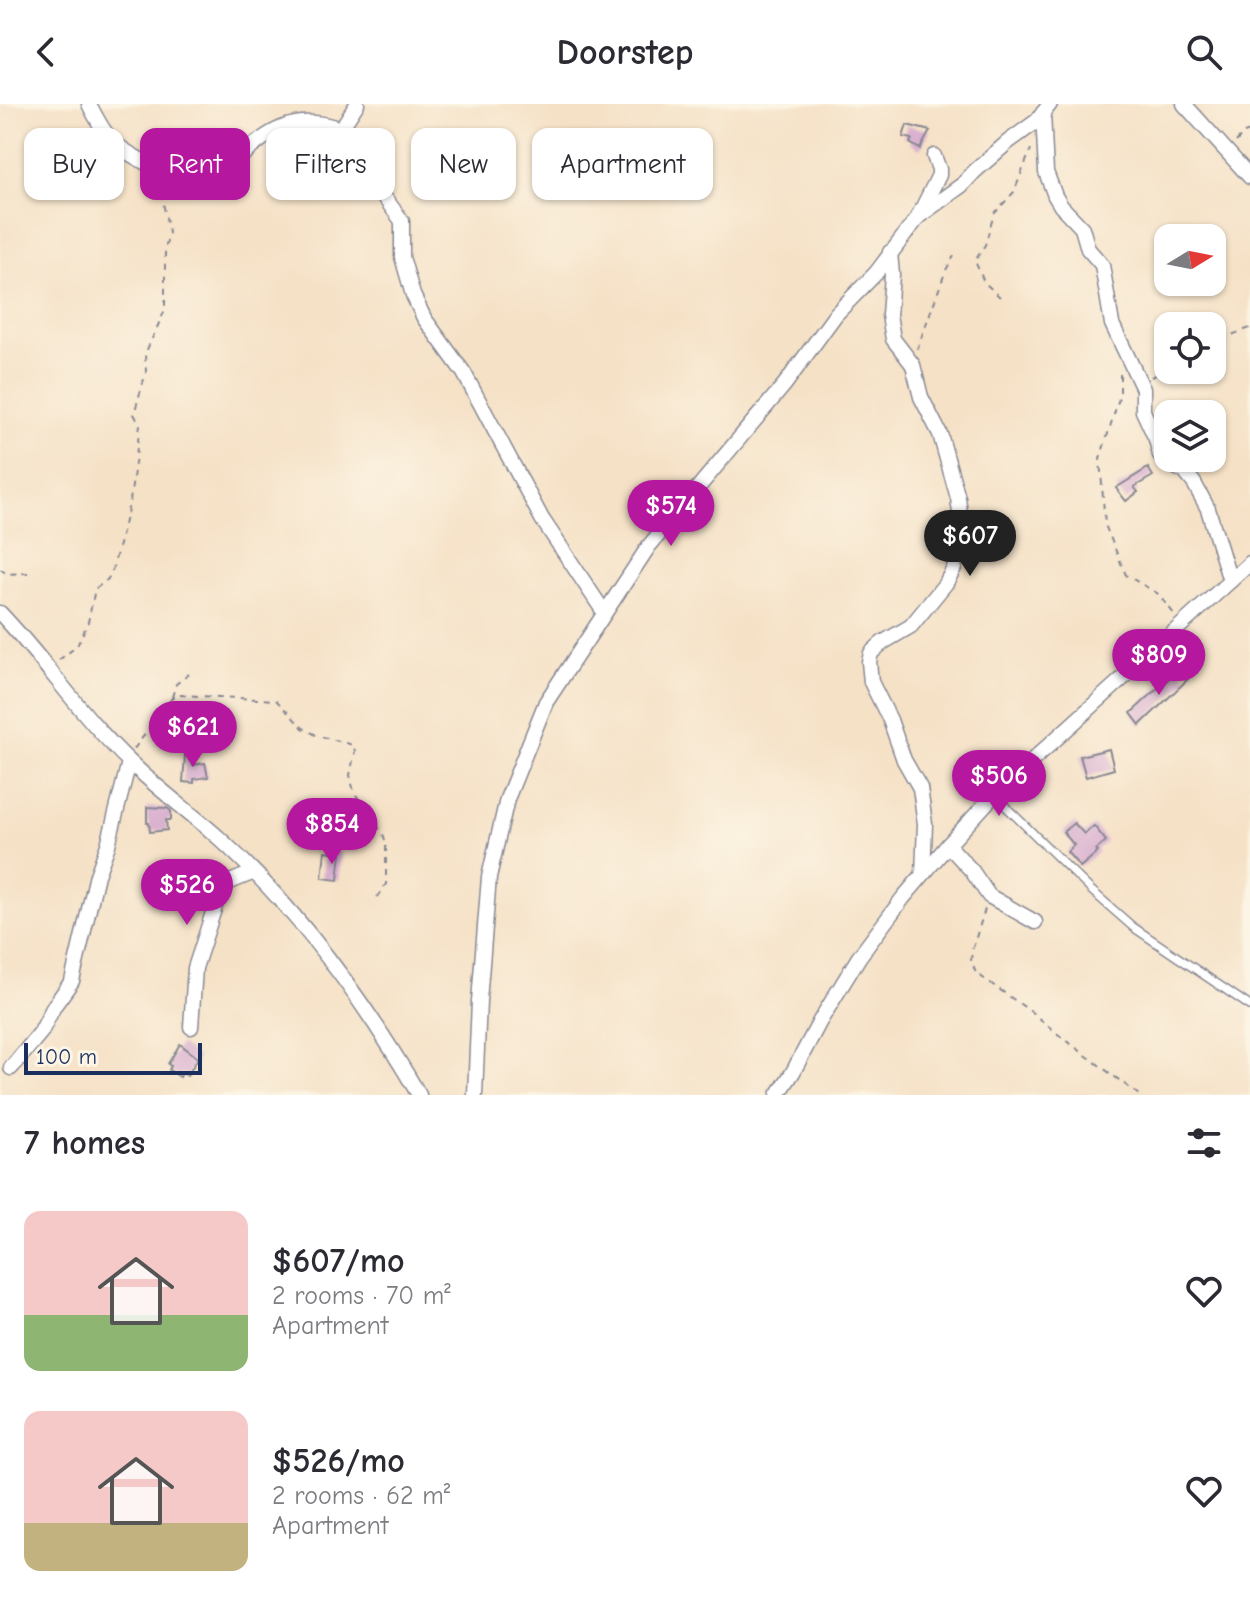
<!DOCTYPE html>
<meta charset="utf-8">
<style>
body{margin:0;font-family:"Comic Neue",sans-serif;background:#f7f7f7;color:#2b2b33;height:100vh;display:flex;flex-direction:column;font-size:30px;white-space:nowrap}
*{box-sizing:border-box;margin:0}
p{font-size:26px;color:#7c7c81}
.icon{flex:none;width:44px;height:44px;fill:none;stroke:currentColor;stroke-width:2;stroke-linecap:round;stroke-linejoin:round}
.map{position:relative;height:991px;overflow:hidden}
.drawer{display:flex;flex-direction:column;background:#fff;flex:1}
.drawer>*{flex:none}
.banner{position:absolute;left:24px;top:24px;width:800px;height:72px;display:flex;gap:16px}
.needle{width:52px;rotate:80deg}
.buttons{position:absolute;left:1154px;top:120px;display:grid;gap:16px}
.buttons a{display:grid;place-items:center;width:72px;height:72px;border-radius:16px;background:#fff;box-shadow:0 2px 6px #0004;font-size:40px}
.scale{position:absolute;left:24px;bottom:20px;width:178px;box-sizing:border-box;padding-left:8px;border:4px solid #1b2f5e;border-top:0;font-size:22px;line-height:28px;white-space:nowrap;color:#1b2f5e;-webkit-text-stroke:6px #fcf5e5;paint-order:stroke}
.price{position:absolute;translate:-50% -68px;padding:0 18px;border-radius:28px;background:#b5179e;color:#fff;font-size:26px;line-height:52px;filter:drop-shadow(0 2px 4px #0008)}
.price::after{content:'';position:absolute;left:50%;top:48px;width:24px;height:18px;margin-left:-12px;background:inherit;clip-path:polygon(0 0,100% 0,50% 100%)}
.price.current{background:#222;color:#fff}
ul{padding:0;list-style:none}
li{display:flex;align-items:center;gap:24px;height:200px;padding:0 24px}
li span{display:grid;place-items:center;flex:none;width:224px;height:160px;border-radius:16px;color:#555}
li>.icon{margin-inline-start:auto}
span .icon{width:96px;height:96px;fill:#fffc;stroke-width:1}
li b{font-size:34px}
h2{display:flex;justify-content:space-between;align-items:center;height:96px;padding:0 24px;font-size:34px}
.chip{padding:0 28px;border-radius:16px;background:#fff;box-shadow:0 2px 6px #0004;font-size:28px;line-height:72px}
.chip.current{background:#b5179e;color:#fff}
header{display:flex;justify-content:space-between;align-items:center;height:104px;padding:0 24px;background:#fff;font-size:36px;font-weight:800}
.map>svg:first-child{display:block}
.building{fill:#d8aecf}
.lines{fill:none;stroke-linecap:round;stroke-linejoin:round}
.lane-casing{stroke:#888892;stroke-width:10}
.street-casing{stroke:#888892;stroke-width:17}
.path{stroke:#888892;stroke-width:2;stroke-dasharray:6 6;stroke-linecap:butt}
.lane{stroke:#fff;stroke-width:7}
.street{stroke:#fff;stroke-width:14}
</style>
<header><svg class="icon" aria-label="back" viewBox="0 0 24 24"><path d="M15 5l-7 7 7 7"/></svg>Doorstep<svg class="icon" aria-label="search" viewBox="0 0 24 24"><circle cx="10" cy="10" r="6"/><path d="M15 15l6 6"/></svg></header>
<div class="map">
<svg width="1250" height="991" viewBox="0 0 1250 991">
<rect width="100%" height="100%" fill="#fcf5e5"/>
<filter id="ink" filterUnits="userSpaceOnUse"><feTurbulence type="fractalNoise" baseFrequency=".0125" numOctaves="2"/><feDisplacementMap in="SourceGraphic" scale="16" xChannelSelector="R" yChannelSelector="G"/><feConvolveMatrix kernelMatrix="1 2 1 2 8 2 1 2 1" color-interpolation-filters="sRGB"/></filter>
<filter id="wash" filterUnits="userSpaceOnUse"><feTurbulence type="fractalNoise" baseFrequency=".006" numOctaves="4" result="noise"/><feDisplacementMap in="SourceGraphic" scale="32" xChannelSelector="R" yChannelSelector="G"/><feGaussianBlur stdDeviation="1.8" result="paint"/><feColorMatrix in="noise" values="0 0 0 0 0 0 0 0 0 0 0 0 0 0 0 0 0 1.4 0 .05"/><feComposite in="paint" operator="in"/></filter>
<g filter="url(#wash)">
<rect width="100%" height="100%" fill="#f5e1c6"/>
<g id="blocks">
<g class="building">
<polygon points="907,21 930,27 920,45 910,39 912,35 903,33"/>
<polygon points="1148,364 1153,372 1134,383 1138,388 1126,397 1116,384"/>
<polygon points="1179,565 1188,575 1140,621 1131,609"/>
<polygon points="186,638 193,661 205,659 208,673 194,675 194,679 183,678"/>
<polygon points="1109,645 1114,665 1086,673 1080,652"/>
<polygon points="147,703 167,704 171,707 171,716 166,716 167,726 150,728 149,719 147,719"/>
<polygon points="1074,719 1084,730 1094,722 1106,737 1096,746 1098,748 1080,763 1067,748 1074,741 1063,728"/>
<polygon points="325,747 341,749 338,776 322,774"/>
<polygon points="180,940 198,954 187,972 182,969 180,973 169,966 171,962 168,960"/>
</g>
</g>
</g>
<g filter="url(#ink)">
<use href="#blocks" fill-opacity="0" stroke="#888892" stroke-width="2"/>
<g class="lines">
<g class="lane-casing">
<polyline id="lane" points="994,691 1092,787 1133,823 1250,902"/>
</g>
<g class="street-casing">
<g id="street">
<path d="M89,0C107,36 112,41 148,60C160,66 175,74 188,75C243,79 258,0 335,23L339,28L342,62L347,67L375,81L402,117V153L413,191L424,214L464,269L542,415L604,508"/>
<polyline points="1184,0 1250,73"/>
<polyline points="1043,9 1046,68 1055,92 1061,102 1082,124 1088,145 1102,161 1112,220 1143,285 1143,307 1156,335 1160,351 1166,359 1184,367 1194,379 1208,405 1230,477"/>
<polyline points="339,28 357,0"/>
<polyline points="919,111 939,71 939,65 934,52"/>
<polyline points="890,148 892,171 889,211 893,235 913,261 921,293 940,330 958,394 962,423 954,464 946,479 911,522 882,539 871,549 869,558 871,578 890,616 904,656 920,684 925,720 923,770"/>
<path d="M0,509C46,557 82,613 131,659C159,686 190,708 219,734C298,806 365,898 419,991"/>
<polyline points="948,741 972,767 989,792 1035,818"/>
<polyline points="191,923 195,864 219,790 225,780 252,769"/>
<polyline points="11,964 41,928 54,902 72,877 97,771 108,741 129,658"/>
<polyline points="475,991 479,897 489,773 507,695 546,598 649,442 785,280 836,210 876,169 919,112 962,81 975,67 1008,38 1037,17 1050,0"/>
<polyline points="778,991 793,968 820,917 859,853 903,794 948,741 994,691 1250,459"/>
</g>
</g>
<g class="path">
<polyline points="1236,38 1244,29 1250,27"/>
<polyline points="1000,193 984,178 975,157 985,141 994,110 1014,88 1031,45"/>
<polyline points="1212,242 1221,235 1250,224"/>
<polyline points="917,245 946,166 954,152"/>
<polyline points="1120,270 1120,291 1100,355 1105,421 1126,471 1157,489 1175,511"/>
<polyline points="1151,273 1168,265"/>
<polyline points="0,465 7,470 28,469"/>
<polyline points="59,556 77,542 88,518 95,485 108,475 113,464 130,397 140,321 134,310 146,268 145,250 165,206 165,145 169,129 160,83"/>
<polyline points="172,593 176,580 192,568"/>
<polyline points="134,645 172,594 181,591 276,596 303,624 316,631 353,641 355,647 350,671 354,688 383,730 386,739 386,780 374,798"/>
<polyline points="985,805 972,846 971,857 976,869 1030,907 1059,931 1139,991"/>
</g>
<use href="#lane" class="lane"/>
<use href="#street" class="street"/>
</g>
</g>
</svg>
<div class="buttons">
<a><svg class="needle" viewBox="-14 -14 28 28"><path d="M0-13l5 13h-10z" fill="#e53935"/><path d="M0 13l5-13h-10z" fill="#7c7c81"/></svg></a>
<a><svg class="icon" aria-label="locate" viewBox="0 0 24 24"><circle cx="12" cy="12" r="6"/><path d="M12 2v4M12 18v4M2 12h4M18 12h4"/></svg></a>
<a><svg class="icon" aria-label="layers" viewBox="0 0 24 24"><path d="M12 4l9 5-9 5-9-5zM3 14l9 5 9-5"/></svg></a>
</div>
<div class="scale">100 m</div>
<b class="price" style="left:671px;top:444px">$574</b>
<b class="price current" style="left:970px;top:474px">$607</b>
<b class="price" style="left:1159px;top:593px">$809</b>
<b class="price" style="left:193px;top:665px">$621</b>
<b class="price" style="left:999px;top:714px">$506</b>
<b class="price" style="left:332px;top:762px">$854</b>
<b class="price" style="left:187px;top:823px">$526</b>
<div class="banner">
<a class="chip">Buy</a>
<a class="chip current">Rent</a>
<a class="chip">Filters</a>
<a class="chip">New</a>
<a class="chip">Apartment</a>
</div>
</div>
<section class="drawer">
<h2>7 homes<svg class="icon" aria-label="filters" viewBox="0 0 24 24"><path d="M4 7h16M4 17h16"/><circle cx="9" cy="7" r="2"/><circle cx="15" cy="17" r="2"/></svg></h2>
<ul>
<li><span style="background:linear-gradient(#f6c9c9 65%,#8fb573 0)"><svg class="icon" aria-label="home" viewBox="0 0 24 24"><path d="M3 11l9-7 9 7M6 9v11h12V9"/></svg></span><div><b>$607/mo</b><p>2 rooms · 70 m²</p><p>Apartment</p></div><svg class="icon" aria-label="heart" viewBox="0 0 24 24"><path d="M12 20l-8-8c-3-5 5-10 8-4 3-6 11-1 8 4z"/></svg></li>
<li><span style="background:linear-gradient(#f6c9c9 70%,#c2b280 0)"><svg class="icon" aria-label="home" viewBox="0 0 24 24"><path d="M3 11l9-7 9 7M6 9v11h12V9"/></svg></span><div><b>$526/mo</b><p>2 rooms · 62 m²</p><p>Apartment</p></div><svg class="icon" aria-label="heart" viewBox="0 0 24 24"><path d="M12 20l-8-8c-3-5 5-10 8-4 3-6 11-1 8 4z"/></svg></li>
</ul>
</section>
